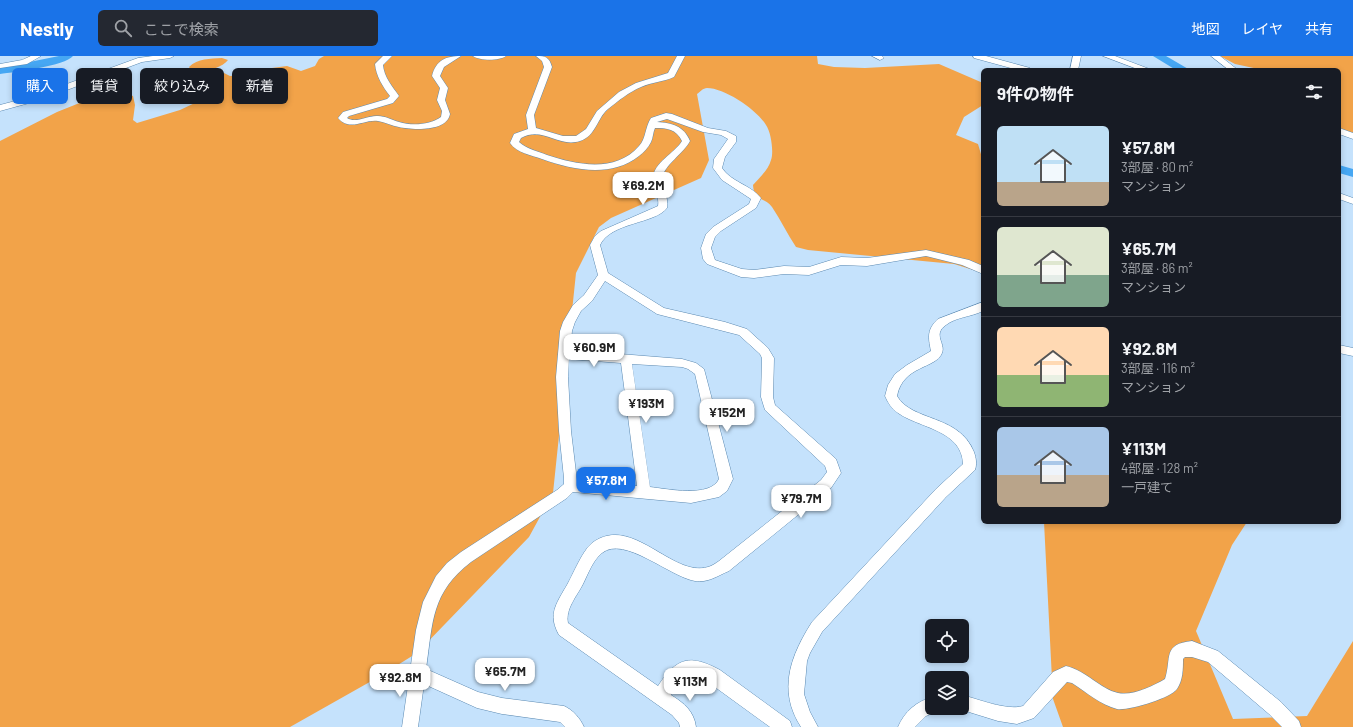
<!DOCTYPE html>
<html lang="ja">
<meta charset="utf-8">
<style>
body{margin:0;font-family:Barlow,"Noto Sans JP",sans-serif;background:#242831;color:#f1f3f6;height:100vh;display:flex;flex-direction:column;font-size:15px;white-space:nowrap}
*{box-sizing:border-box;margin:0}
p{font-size:13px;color:#9ea1a6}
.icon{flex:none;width:22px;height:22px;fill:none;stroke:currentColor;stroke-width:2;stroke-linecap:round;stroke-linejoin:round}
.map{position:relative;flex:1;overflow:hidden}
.drawer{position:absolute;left:981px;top:12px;width:360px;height:456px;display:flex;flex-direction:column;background:#171b24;border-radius:6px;box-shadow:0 2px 6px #0003}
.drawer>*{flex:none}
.hud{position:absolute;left:12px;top:12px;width:380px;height:36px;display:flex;gap:8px}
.buttons{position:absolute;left:925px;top:563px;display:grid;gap:8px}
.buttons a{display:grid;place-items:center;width:44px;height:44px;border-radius:6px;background:#171b24;box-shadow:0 2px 6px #0003;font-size:20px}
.price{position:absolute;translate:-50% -34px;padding:0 9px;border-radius:8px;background:#fff;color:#222;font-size:13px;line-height:26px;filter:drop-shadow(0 1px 2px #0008)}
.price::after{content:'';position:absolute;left:50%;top:24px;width:12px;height:9px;margin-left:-6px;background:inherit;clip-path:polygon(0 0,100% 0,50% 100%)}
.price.selected{background:#1a73e8;color:#fff}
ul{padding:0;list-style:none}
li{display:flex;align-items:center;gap:12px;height:100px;padding:0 16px}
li+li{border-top:1px solid #363941}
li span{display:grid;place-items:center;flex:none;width:112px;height:80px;border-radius:6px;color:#555}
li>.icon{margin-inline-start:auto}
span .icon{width:48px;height:48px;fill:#fffc;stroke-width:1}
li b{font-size:17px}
h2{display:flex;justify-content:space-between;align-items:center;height:48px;padding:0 16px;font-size:17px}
.pill{padding:0 14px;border-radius:6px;background:#171b24;box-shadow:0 2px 6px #0003;font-size:14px;line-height:36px}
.pill.selected{background:#1a73e8;color:#fff}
header{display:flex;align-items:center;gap:24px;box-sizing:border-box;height:56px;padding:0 20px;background:#1a73e8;color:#fff}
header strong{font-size:19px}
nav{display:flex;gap:22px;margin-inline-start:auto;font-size:14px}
.search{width:280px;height:36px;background:#242831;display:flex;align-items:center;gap:10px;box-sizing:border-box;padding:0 14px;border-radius:6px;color:#9ea1a6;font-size:15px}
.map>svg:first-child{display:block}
.green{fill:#f2a349}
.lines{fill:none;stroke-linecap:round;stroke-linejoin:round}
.river{fill:#46a7f3;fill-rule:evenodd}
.minor-casing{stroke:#5b89b1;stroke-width:1}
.minor{fill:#fff;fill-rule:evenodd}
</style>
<header>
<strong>Nestly</strong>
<div class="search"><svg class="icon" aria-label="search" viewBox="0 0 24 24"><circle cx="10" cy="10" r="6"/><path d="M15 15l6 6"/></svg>ここで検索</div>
<nav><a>地図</a><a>レイヤ</a><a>共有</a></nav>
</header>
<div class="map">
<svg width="1353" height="671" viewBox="0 0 1353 671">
<rect width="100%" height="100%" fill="#c5e2fc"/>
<g class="green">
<path d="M324,0H817L818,8L834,11L865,12L939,8L983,27V49L964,61L956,79L978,88L983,105V217L954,208L808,194L796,191C787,178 781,164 772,151C765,141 754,146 753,129C759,122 769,113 771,104C774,96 771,76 766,69C757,54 725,32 707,32C703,32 700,36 697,38L709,104L701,122L611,162L599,171L576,217L553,437L529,481L417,597L375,623L290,671H0V85L57,56L87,44L125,37L133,40L135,49L133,64L137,67L180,54L199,45L200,37L208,21L217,17H224L230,20L259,18L272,12L287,10L301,15L315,10L319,3Z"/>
<polygon points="1220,0 1353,0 1353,77 1339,72 1339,14 1263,14 1235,8"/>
<path d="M222,2L228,4C221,13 200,18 191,14L189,11C198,2 210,3 222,2Z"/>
<polygon points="1044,466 1247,466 1232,489 1196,575 1233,663 1307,660 1353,585 1353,671 1063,671 1053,643"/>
</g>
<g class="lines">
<g class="river">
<path d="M59,0H73C65,10 15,16 0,18V12Z"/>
<polygon points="1153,0 1166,0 1190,14 1176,14"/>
<polygon points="1339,109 1353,113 1353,121 1339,117"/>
</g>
<g class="minor-casing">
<g id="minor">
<polygon points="31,0 41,0 27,8 0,12 0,8 22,4"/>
<polygon points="153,0 174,0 170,2 142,6 40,44 0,55 0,49 34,40 138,2"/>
<path d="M383,0H392L383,9C384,21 392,30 399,40L393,47L349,60L347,62C356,68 368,59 378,60C385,60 392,64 399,66C412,70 430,69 441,61L442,55L437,44L440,32L432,20C436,4 446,0 461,0L444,11L440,20L448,32L445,44L450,58C447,76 412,74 399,71C392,70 385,66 378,65C364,63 350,76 338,62L343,56L387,43L390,40C383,31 376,20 375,8Z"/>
<path d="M473,0H506C499,5 480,5 473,0Z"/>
<path d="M536,0C546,0 549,1 552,11L534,59L536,72L563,80H576L586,73L597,55L619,36L636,27L668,17L677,0H685L674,21C663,26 652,26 641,31C629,36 618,45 608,53C597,62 596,80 580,85C558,92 543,70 521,82L519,86C527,93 537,95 547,99C577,109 616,117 639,90C646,83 645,71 651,62L666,57L672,58L708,72L726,75L736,80V86L725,101L722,112C731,126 751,129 761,142L756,152L721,175L715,181L711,192L715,204L742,213L754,214L784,210L809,211L841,201L867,202L926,194L969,204L983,210V218L962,209L926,200L867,210L841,209L809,219L784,218L754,222L741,221L707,208L703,203L701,192L706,178L713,171L749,148L751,143L722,124L713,112L714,103L728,83L721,79L703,76L667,63L657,66C672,67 684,70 690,85C684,97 664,109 662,122C661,132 669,139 667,152C655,168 611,166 600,189L608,217L664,252L725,266L747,273L768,292L774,302L773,341L775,349L836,403L841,417L831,432L729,515C717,520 708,527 695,525C670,521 624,479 602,497C593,504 588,518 583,528C577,540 565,553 568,567L658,630C677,601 690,598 720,614L790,665L792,671H770L708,626L696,619H688L682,624L671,639C684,647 694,655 696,671H680L679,667L672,659L559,579C549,561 554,551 564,534C572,522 581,496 592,487C632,457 672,522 708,511C712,510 716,507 719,505L821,424L827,416L825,410L765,354L761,341L762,302L760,298L739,279L657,258L605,225L592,245L581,255L575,266L572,275L570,294L682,303L696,307L704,313L733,423L727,435L719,441L691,447L573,436L567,442L471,506C431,537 433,565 426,613L478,636L502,642L564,650C573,654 580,662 584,671H565L560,666L502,658L477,652L424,628L418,671H402L416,574L423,546L436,520L447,507L461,496L557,434L564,428V422L559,375L556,321L560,275L563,266L573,249L584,239L598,219L590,189L595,180L601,175L658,150C660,140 652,132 653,122C654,106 674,98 682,85C676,73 667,72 655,72C653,76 653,82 651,86C648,92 644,96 639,100C611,122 573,114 542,103C531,99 517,97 510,87L514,78L528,73L526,59L544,11L542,5ZM569,303L621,307L637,430L577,425L571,375L568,321ZM632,308L682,311L688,313L695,318L719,423C710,442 668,433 650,431Z"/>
<polygon points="872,0 882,0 884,2 880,4"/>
<polygon points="973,0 986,0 1030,12 1031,14 1018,14 974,2"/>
<polygon points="1073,0 1081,0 1078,14 1070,14"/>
<polygon points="1103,0 1115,0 1152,14 1140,14"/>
<polygon points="1211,0 1220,0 1238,14 1229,14"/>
<polygon points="1339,72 1353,77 1353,83 1339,78"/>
<polygon points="1339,137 1353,142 1353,148 1339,143"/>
<path d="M983,246V255C971,261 956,261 946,269C932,279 946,287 942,297C936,313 903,309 897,340C912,366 959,358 974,396C976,402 977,408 975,414L946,441L822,576L810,597L807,605L804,638L810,656L818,671H801C777,634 791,599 812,566L936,433L963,408C962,374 919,372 898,357C892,353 888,347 885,340L888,329L895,318L907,309L931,295C928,281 927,273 938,263Z"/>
<polygon points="1339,289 1353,292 1353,300 1339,297"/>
<path d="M1192,585L1218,595L1281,646L1299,665L1301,671H1282L1269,658L1208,606L1192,601H1185L1183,603C1183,613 1183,624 1177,633C1171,642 1128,655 1117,653C1101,649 1086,636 1072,627L1067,626L1034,662L1017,668L998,665L956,652H962V639C978,643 1007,655 1023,650L1053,616L1066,610C1087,615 1100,633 1118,637C1133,640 1153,630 1165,623C1172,602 1162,588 1192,585Z"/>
<path d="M932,641V652H939L938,655L926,660L915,671H898C905,655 916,646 932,641Z"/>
</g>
</g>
<use href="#minor" class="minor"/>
</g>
</svg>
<div class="buttons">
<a><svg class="icon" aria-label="locate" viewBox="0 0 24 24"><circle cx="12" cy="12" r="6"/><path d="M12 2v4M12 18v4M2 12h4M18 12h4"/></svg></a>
<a><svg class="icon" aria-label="layers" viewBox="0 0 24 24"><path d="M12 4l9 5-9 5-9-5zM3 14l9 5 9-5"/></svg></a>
</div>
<b class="price" style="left:643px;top:150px">¥69.2M</b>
<b class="price" style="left:594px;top:312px">¥60.9M</b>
<b class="price" style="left:646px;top:368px">¥193M</b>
<b class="price" style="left:727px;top:377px">¥152M</b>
<b class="price selected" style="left:606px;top:445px">¥57.8M</b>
<b class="price" style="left:801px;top:463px">¥79.7M</b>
<b class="price" style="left:505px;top:636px">¥65.7M</b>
<b class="price" style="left:400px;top:642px">¥92.8M</b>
<b class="price" style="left:690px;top:646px">¥113M</b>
<div class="hud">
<a class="pill selected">購入</a>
<a class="pill">賃貸</a>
<a class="pill">絞り込み</a>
<a class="pill">新着</a>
</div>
<section class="drawer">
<h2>9件の物件<svg class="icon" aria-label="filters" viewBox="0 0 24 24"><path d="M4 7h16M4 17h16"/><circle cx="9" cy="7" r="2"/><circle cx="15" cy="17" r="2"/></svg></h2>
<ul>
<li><span style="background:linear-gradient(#bfe0f5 70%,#b9a48a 0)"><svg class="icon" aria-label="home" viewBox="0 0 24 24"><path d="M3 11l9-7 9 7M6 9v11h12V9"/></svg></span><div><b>¥57.8M</b><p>3部屋 · 80 m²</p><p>マンション</p></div></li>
<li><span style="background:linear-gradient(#dfe7d0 60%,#7fa58c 0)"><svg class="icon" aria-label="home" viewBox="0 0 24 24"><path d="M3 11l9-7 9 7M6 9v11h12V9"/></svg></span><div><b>¥65.7M</b><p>3部屋 · 86 m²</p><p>マンション</p></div></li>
<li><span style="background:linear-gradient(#ffd9b3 60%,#8fb573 0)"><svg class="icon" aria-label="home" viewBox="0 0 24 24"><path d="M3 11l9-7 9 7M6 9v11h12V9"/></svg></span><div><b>¥92.8M</b><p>3部屋 · 116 m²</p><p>マンション</p></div></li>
<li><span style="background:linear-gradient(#a9c7e8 60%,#b9a48a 0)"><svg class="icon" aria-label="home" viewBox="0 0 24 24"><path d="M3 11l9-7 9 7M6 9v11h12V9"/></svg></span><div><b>¥113M</b><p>4部屋 · 128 m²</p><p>一戸建て</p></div></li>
</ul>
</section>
</div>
